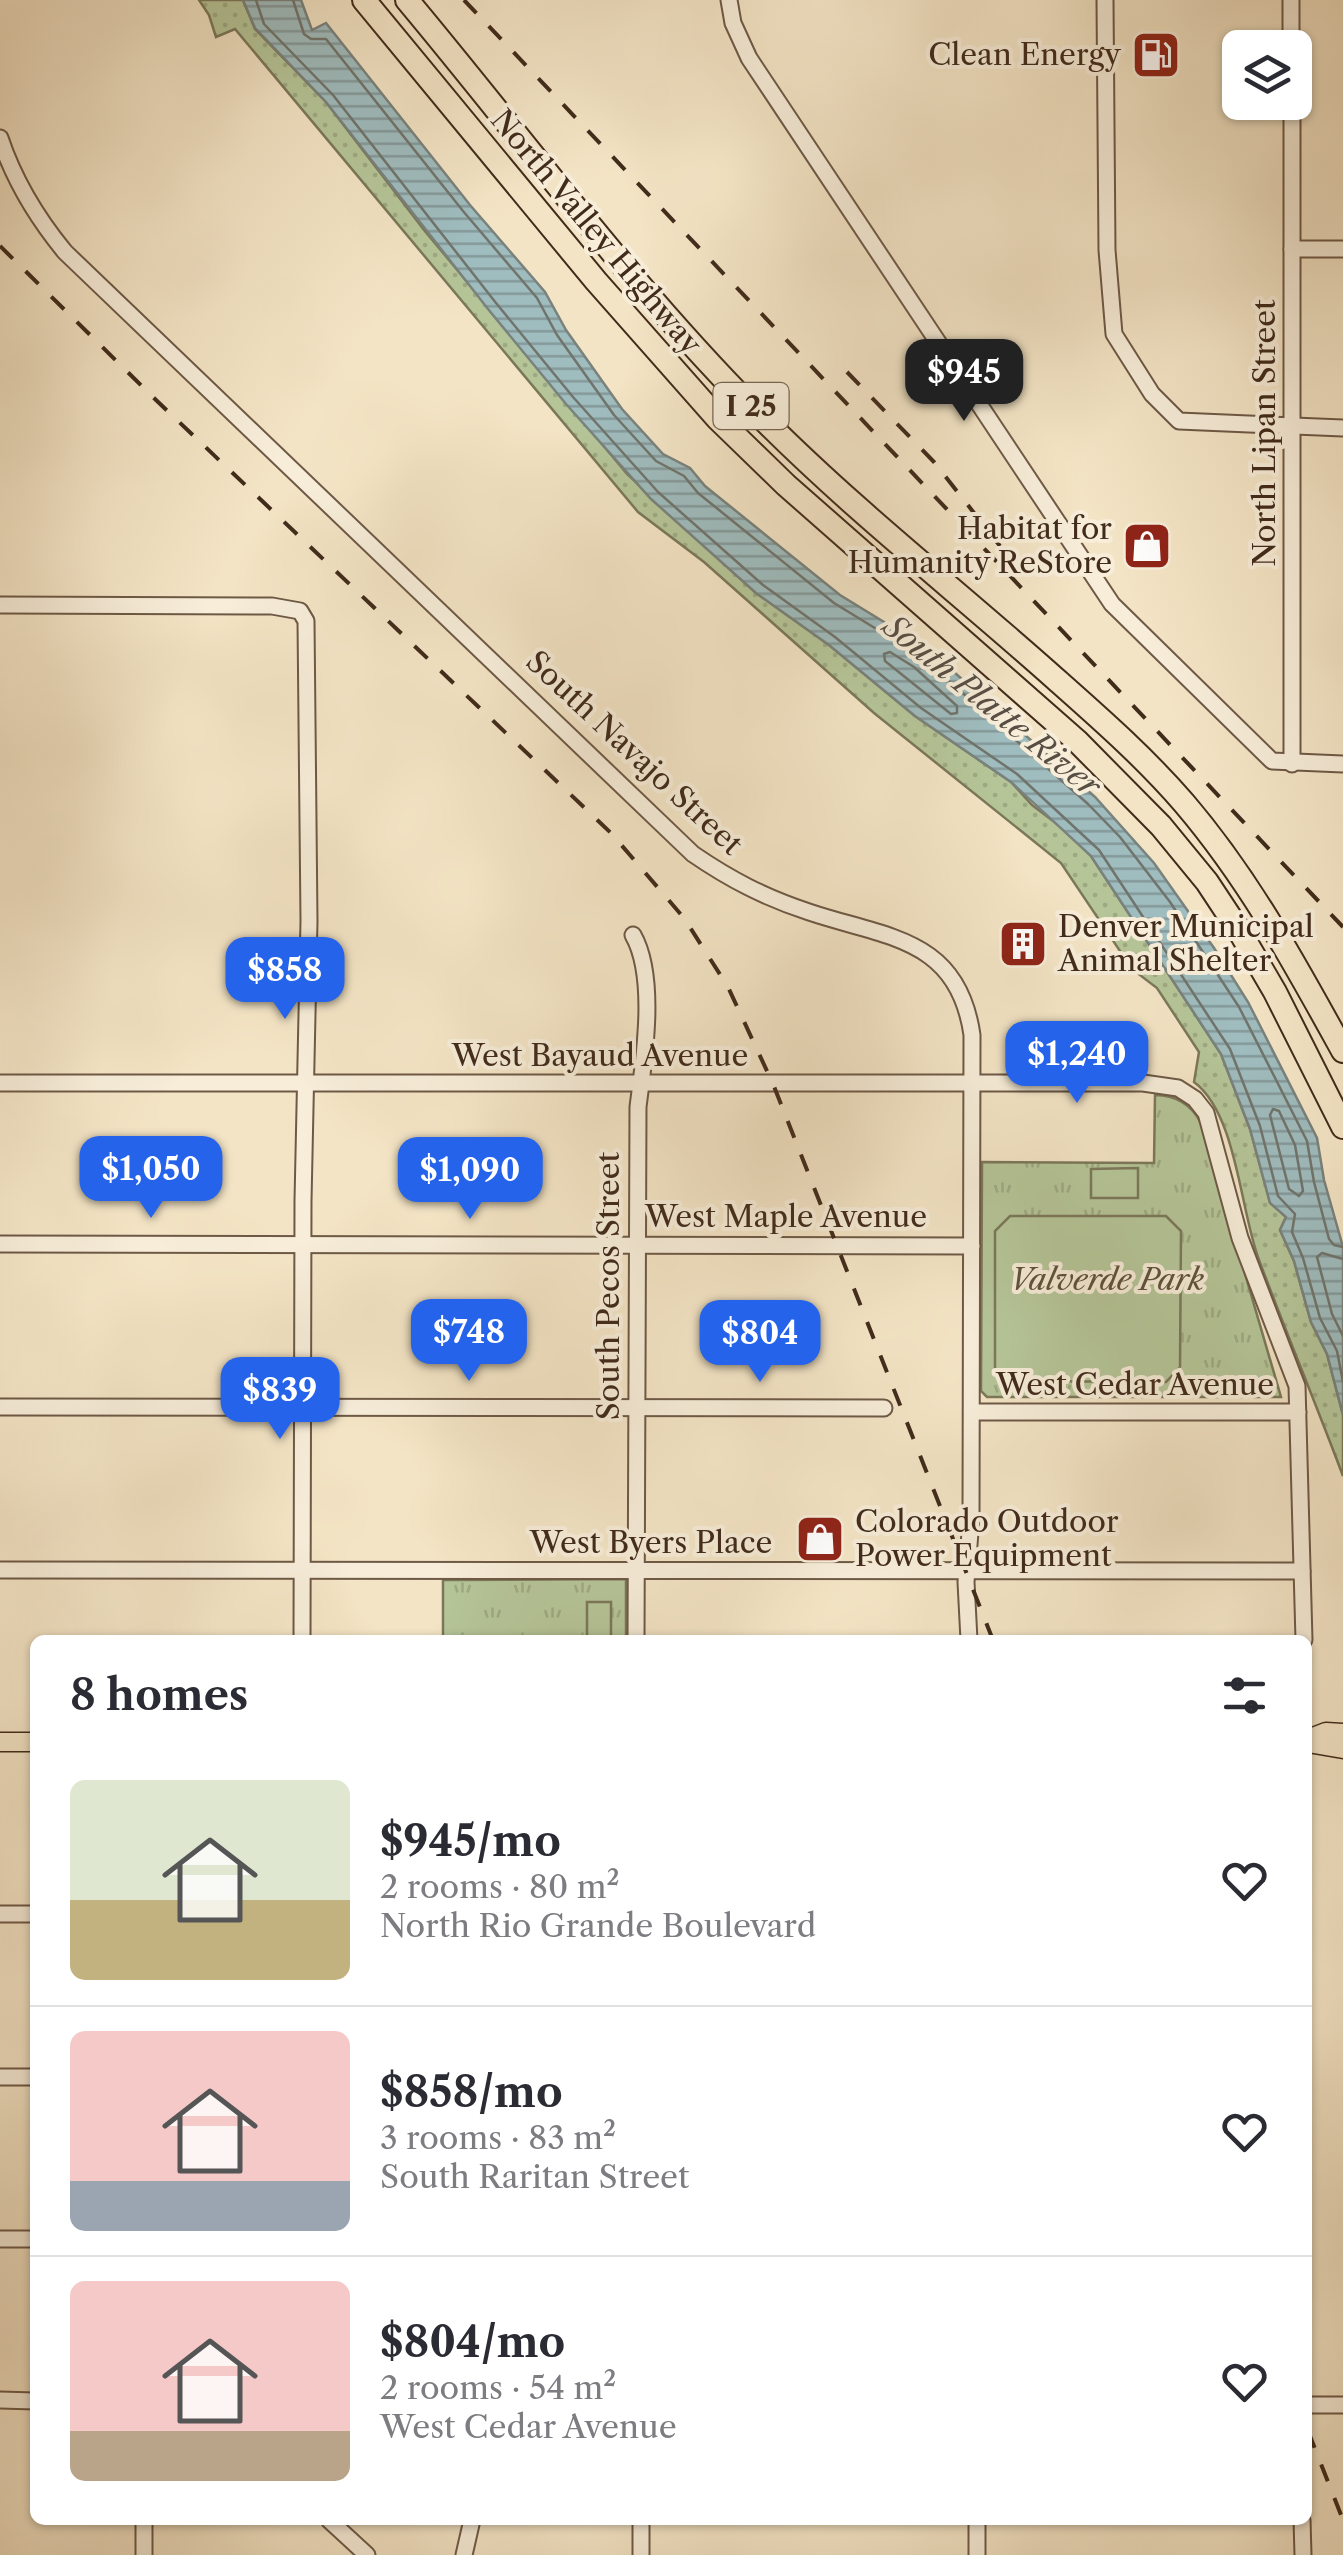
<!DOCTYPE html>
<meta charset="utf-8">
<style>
body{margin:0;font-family:"Libre Caslon Text",serif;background:#f2f2f3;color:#2b2b33;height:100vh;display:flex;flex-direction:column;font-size:38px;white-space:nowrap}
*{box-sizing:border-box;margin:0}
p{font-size:32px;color:#7c7c81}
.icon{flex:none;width:55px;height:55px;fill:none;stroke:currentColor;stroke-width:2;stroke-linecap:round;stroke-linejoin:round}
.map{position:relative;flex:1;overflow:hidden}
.panel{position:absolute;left:30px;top:1635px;width:1282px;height:890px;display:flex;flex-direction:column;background:#fff;border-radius:15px;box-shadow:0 2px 8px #0004}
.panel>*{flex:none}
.fabs{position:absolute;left:1222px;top:30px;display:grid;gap:20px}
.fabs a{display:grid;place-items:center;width:90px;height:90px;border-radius:15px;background:#fff;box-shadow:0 2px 8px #0004;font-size:50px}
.price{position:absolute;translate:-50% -85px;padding:0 22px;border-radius:20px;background:#2563eb;color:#fff;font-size:32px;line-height:65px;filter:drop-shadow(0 2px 5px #0008)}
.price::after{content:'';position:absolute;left:50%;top:60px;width:30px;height:22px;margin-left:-15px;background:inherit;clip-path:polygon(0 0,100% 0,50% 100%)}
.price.selected{background:#222;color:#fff}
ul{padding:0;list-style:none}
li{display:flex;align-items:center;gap:30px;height:250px;padding:0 40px}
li+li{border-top:2px solid #e1e1e2}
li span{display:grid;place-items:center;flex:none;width:280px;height:200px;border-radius:15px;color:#555}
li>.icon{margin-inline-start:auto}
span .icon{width:120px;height:120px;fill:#fffc;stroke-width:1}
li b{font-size:42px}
h2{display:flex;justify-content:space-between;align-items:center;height:120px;padding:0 40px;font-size:42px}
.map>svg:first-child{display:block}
.grass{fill:url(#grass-dots);stroke:#7b785a;stroke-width:2.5}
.park{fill:url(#park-tufts);stroke:#7b785a;stroke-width:2.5}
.pitch{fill:#b5c598;stroke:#7b785a;stroke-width:2.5}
.water{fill:url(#water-rules);stroke:#79827d;stroke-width:2.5}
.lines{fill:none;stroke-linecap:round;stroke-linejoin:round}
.shore{stroke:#70746c;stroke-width:2.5}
.minor-casing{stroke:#6e5946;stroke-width:19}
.major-casing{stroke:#412b1b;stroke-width:21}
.highway-casing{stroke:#412b1b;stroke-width:26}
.minor{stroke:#f7edd9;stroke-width:15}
.major{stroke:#f3e4c5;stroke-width:18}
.highway{stroke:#f3e4c5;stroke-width:22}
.rail{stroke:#412b1b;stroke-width:4;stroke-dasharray:18 18;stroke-linecap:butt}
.labels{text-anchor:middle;stroke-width:8;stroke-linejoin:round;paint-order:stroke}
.shield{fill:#f7edd9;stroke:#786554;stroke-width:2.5}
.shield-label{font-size:28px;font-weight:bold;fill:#412b1b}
.poi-label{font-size:30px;fill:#412b1b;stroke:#f7edd9;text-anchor:end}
.street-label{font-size:30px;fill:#412b1b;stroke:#f7edd9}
.park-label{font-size:30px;font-style:italic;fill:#5e523a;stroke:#f7edd9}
.water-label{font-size:32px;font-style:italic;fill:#584f44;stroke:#f7edd9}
</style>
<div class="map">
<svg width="1343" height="2555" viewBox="0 0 1343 2555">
<defs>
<pattern id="grass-dots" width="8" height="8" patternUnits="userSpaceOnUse" patternTransform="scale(2.5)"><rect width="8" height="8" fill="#b5c598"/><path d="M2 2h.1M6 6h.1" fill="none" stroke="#9da982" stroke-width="1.8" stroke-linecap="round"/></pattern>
<pattern id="park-tufts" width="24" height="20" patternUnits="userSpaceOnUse" patternTransform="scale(2.5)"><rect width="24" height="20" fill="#b5c598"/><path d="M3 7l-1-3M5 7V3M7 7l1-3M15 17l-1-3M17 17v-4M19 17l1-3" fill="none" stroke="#9da982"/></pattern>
<pattern id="water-rules" width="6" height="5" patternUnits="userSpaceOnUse" patternTransform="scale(2.5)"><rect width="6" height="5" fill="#9fbcbe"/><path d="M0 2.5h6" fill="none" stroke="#83999a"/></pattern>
</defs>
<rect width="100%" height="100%" fill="#f3e4c5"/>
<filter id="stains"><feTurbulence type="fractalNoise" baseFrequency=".002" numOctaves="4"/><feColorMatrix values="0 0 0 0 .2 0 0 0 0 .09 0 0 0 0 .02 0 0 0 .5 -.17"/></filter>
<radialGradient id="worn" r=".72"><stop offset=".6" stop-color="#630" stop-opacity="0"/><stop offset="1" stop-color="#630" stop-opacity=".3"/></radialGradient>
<path class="grass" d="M199,0H243L255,29L326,102L424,230L627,474L756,593L829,645L915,716L1011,782L1032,805L1069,833L1091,856L1221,1054L1250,1129L1270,1202L1286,1217L1280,1230L1294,1261L1311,1322L1327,1354L1343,1415V1476C1316,1404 1286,1332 1259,1260C1240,1210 1237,1114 1194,1082L1199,1052L1157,988L1132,969L1061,863L874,713L704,562L638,512L235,29L216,37L209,15Z"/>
<g class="park">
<path d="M1155,1095C1176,1095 1191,1104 1201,1123L1281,1397H987L981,1391L982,1162L1154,1163Z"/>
<polygon points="626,1579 626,1640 443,1640 443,1580"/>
</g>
<g class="pitch">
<polygon points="1138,1168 1138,1198 1091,1198 1091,1169"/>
<polygon points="1010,1216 1166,1216 1181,1231 1180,1367 1166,1382 1007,1381 995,1369 995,1231"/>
<rect x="587" y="1602" width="24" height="38"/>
</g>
<polygon class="water" points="243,0 301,0 312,30 326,23 470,205 545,292 566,330 622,409 663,454 690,468 705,486 840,595 928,649 1095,797 1154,863 1214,948 1248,1002 1317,1138 1324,1180 1343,1247 1343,1415 1327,1354 1311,1322 1294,1261 1280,1230 1286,1217 1270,1203 1250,1129 1221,1054 1091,856 1011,782 915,716 829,645 756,593 651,499 566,404 488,309 326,102 255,28"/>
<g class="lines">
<g class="shore">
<polyline points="256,0 264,24 333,95 496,303 573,397 658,492 763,585 835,637 921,708 1017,774 1099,850 1230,1049 1260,1126 1278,1196 1295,1214 1292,1232 1303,1258 1320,1318 1337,1351 1343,1382"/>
<polyline points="293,0 304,34 311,39 326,39 463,211 537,298 557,335 614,415 656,461 684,476 698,493 834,603 922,657 1088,804 1120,837 1170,902 1239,1007 1307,1141 1314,1182 1329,1239 1334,1245 1343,1247"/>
<polygon points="890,652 914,667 957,706 957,713 951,714 885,661 884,654"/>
<polygon points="1273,1109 1279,1111 1295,1145 1303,1191 1299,1196 1289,1189 1270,1115"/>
<polyline points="1343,1259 1322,1253 1317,1257 1332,1314 1343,1336"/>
</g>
<g class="minor-casing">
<g id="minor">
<polyline points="729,0 733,23 749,58 1112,604 1272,761 1343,764"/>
<polyline points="1105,0 1107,250 1114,334 1152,394 1179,421 1343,428"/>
<polyline points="1291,0 1291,48"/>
<polyline points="1292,102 1292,764"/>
<path d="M0,138C14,180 37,218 65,252L693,854C731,880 764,897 809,912C886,938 958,937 972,1035L971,1520L966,1582L969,1640"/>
<polyline points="1292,249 1343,249"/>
<polyline points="0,605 272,606 300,611 306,621 309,921 303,1201 302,1640"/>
<path d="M633,935C657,977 644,1059 638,1107L636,1640"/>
<polyline points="0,1083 1143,1083 1178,1088 1195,1099 1206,1113 1240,1238 1297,1386 1304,1640"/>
<polyline points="0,1244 972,1246"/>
<polyline points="0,1407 884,1408"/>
<polyline points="972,1412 1298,1412"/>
<polyline points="0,1570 1302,1571"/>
<polyline points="0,1914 35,1914"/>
<polyline points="0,2077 35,2077"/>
<polyline points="0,2239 35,2239"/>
<polyline points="0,2400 35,2401"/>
<polyline points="1308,2405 1343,2405"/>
<polyline points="144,2520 144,2555"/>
<polyline points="329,2520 367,2555"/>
<polyline points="641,2520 641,2555"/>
<polyline points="977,2520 977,2555"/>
<polyline points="1302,2520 1303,2555"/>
<polyline points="464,2555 472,2520"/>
</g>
</g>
<g class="major-casing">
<g id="major">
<polyline points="1308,1739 1326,1732 1343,1733"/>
<polyline points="0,1742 35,1742"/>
<polyline points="1308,1743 1343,1749"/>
</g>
</g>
<g class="highway-casing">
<g id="highway">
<polyline points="364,0 596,281 717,418 786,485 1077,741 1161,826 1207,882 1240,932 1275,992 1343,1127"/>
<path d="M407,0C525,141 634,291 765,421C858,514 962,595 1059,682C1103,721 1146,759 1184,803C1249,879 1295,964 1343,1051"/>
</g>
</g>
<use href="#minor" class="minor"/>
<use href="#major" class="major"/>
<use href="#highway" class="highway"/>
<g class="rail">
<polyline points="464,0 1343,927"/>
<polyline points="0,246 156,400 611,833 684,918 728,987 773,1084 993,1640"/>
<polyline points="847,372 934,462 1000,546"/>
<polyline points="1308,2431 1343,2520"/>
</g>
</g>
<defs>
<g id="fuel-square" transform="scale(2.5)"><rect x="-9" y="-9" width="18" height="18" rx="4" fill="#8f2418" stroke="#f7edd9"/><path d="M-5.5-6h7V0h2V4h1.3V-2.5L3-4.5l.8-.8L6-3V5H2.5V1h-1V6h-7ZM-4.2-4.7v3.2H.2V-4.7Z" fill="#fff"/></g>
<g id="shop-square" transform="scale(2.5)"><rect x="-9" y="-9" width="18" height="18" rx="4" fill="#8f2418" stroke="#f7edd9"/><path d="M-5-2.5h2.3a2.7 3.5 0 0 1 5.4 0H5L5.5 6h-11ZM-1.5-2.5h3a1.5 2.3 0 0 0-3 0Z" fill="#fff"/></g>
<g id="building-square" transform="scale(2.5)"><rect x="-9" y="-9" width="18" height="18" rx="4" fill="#8f2418" stroke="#f7edd9"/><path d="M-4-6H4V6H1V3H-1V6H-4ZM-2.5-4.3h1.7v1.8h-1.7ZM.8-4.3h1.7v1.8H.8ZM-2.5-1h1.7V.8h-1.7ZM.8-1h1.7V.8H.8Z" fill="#fff"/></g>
</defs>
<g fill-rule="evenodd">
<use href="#fuel-square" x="1156" y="55"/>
<use href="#shop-square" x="1147" y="546"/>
<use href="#building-square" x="1023" y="944"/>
<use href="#shop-square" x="820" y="1539"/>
</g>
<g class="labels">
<rect class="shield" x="713.5" y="383" width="75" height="46" rx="8"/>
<g class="shield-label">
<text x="751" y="416">I 25</text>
</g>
<g class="poi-label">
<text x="1121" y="65">Clean Energy</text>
<text x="1112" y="539">Habitat for<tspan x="1112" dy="34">Humanity ReStore</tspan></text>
<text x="1058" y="937" text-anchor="start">Denver Municipal<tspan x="1058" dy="34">Animal Shelter</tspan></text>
<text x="855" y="1532" text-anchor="start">Colorado Outdoor<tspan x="855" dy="34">Power Equipment</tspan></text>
</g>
<g class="street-label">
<text transform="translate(596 232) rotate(50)" y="10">North Valley Highway</text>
<text transform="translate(1265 433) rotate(-90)" y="10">North Lipan Street</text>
<text transform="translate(634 753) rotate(43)" y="10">South Navajo Street</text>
<text x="600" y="1066">West Bayaud Avenue</text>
<text x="786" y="1227">West Maple Avenue</text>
<text transform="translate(609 1286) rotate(-90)" y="10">South Pecos Street</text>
<text x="1135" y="1395">West Cedar Avenue</text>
<text x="651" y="1553">West Byers Place</text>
</g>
<g class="park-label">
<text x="1107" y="1290">Valverde Park</text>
</g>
<g class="water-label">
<text transform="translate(992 706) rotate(39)" y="11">South Platte River</text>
</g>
</g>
<rect width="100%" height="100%" filter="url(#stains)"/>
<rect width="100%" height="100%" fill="url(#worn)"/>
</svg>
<div class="fabs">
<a><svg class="icon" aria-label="layers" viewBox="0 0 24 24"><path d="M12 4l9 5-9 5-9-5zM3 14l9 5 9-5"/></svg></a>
</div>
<b class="price selected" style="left:964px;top:424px">$945</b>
<b class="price" style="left:285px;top:1022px">$858</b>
<b class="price" style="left:1077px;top:1106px">$1,240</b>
<b class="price" style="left:151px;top:1221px">$1,050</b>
<b class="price" style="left:470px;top:1222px">$1,090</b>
<b class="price" style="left:469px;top:1384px">$748</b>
<b class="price" style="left:760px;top:1385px">$804</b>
<b class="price" style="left:280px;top:1442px">$839</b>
<section class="panel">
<h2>8 homes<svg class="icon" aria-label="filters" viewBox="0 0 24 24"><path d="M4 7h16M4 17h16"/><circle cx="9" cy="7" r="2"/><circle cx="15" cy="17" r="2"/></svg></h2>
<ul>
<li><span style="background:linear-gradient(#dfe7d0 60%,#c2b280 0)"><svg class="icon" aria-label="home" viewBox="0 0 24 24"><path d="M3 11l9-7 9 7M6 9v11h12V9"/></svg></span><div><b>$945/mo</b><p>2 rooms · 80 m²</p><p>North Rio Grande Boulevard</p></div><svg class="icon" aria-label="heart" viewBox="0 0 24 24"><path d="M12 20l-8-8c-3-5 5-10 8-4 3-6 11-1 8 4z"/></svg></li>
<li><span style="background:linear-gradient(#f6c9c9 75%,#9aa5b1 0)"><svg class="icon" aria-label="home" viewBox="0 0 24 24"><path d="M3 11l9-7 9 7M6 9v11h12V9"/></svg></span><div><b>$858/mo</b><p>3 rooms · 83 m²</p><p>South Raritan Street</p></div><svg class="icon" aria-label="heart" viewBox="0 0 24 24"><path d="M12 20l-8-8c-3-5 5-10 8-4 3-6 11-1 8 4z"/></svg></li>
<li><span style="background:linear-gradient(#f6c9c9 75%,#b9a48a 0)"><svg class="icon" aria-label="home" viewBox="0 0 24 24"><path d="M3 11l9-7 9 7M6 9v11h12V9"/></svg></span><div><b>$804/mo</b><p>2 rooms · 54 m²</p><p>West Cedar Avenue</p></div><svg class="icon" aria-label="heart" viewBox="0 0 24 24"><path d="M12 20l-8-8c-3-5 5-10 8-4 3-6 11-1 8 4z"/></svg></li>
</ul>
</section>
</div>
